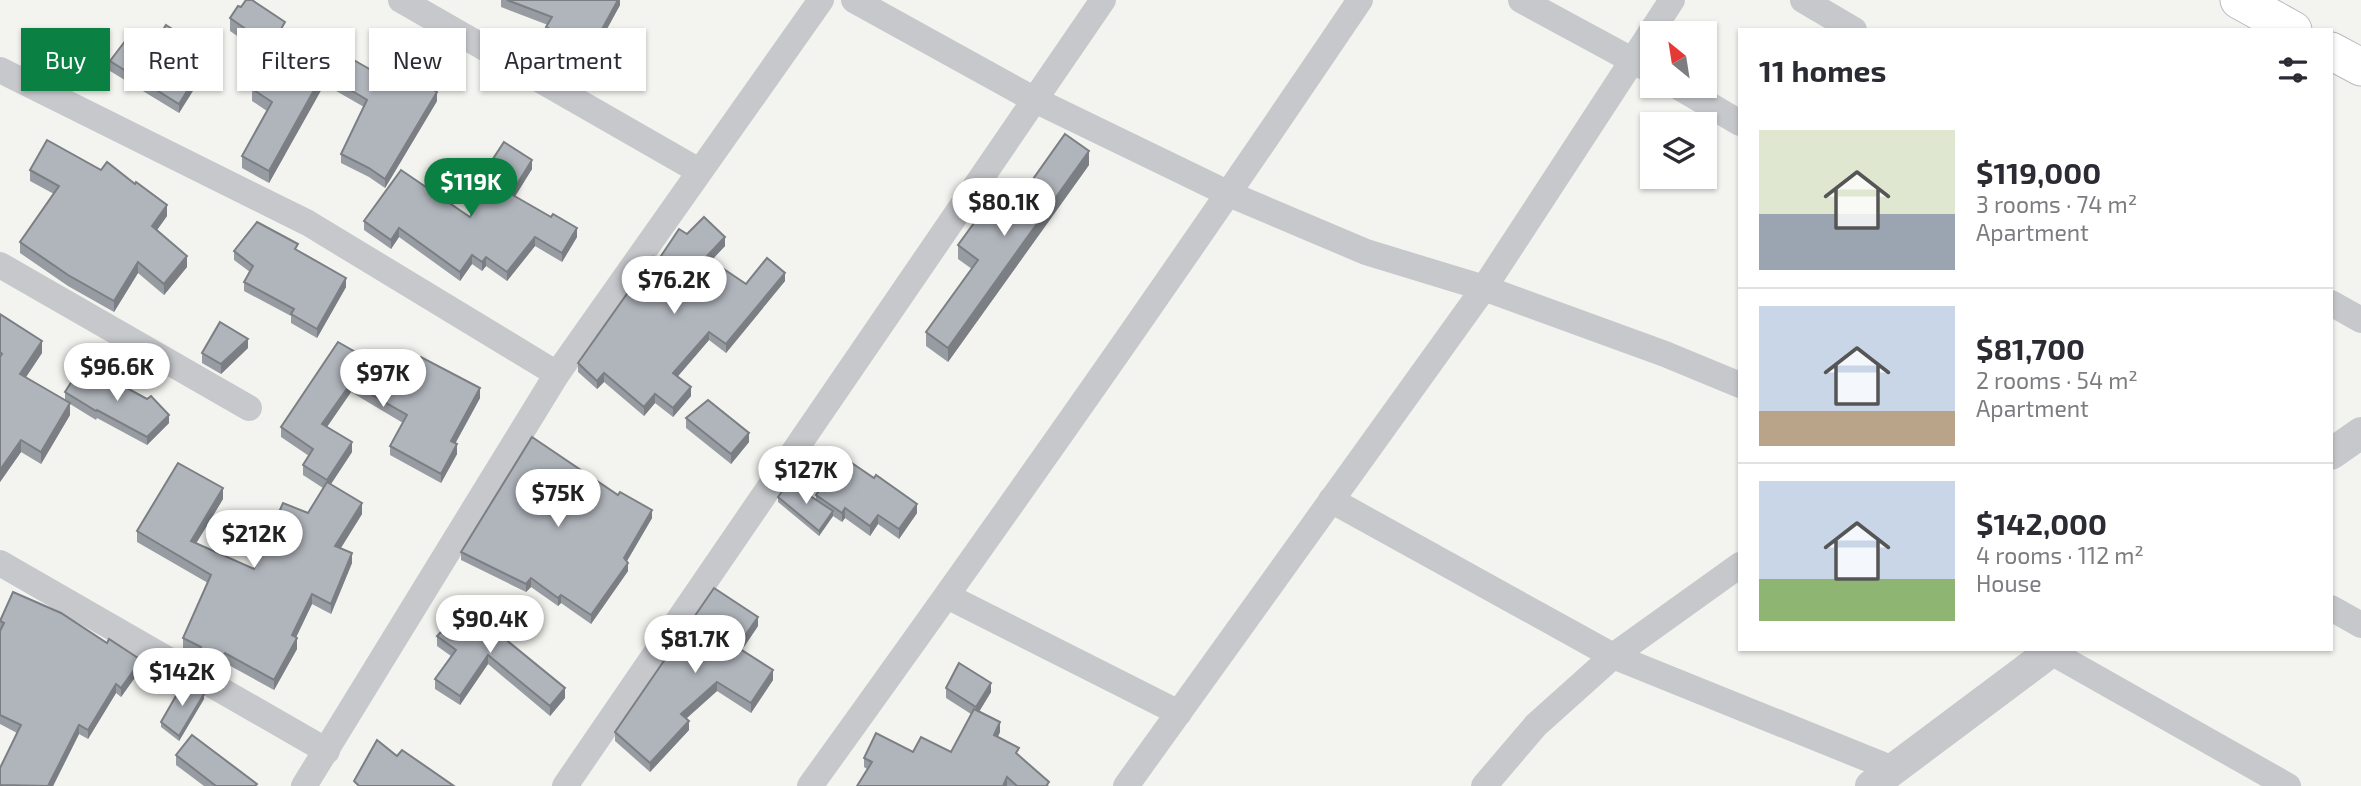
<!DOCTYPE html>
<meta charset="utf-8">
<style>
body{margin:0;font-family:"Exo 2",sans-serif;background:#f2f2f3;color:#2b2b33;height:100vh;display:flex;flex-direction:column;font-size:26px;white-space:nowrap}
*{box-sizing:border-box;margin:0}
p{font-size:23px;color:#7c7c81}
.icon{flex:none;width:38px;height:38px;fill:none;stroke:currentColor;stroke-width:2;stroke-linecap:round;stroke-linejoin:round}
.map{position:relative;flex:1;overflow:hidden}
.drawer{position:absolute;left:1738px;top:28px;width:595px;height:623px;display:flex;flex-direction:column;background:#fff;border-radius:0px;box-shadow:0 2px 5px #0004}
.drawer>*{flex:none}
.guide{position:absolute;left:21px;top:28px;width:665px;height:63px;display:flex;gap:14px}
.needle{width:46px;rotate:330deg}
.buttons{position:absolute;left:1640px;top:21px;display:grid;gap:14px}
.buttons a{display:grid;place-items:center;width:77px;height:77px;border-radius:0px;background:#fff;box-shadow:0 2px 5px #0004;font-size:35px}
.price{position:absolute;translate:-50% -60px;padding:0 16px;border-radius:24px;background:#fff;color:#222;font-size:23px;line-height:46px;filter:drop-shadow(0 2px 4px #0008)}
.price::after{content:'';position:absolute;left:50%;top:42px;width:21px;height:16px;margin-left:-10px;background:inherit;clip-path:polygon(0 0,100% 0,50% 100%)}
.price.selected{background:#0b8043;color:#fff}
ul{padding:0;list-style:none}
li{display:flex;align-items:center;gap:21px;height:175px;padding:0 21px}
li+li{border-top:2px solid #e1e1e2}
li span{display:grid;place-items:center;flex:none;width:196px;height:140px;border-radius:0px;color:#555}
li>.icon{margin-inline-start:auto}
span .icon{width:84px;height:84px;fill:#fffc;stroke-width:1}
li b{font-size:30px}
h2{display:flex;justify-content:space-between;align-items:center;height:84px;padding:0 21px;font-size:30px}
.chip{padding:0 24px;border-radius:0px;background:#fff;box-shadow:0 2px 5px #0004;font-size:24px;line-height:63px}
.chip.selected{background:#0b8043;color:#fff}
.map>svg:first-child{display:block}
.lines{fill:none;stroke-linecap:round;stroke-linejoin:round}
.secondary-casing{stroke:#b7bbc0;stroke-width:39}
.minor{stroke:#c6c8cc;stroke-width:26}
.tertiary{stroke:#c6c8cc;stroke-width:32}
.secondary{stroke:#fff;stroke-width:37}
.wall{fill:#979ca2}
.shaded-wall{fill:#7b7f84}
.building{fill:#b0b5bc;stroke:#7b7f84;stroke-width:2}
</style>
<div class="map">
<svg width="2361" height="786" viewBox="0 0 2361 786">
<rect width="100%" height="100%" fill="#f3f4ef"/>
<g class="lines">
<g class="secondary-casing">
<g id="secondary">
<polyline points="2239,0 2293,30"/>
<polyline points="2331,51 2361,67"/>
</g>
</g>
<g class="minor">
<polyline points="401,0 699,171"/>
<polyline points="854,0 1035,100 1229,194 1366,252 1484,288 1665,354 1740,385"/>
<polyline points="1521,0 1652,71"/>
<polyline points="1803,0 1854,30"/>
<polyline points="0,70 308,223 557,374"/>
<polyline points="1677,86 1740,123"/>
<polyline points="0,265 249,408"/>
<polyline points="2331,303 2361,320"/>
<polyline points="1331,500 1613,656 1893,769"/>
<polyline points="0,563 327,751"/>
<polyline points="947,596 1179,713"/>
<polyline points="2331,608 2361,625"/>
<polyline points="2051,652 2288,786"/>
<polyline points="304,786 557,374 821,0"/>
<polyline points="565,786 1103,0"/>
<path d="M810,786C997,527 1181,265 1360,0"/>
<polyline points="1126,786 1484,288 1672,0"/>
<polyline points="1484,786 1536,725 1613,656 1740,565"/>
</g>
<g class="tertiary">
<polyline points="2331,454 2361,433"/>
<polyline points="1871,786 2054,649"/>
</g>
<use href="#secondary" class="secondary"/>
</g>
<g class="wall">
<polygon points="501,0 620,0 620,5 590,60 546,37 546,27 548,25 501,7"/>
<polygon points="230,18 285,31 333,69 269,183 242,168 242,156 267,111 252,101 252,89 269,58 230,31"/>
<polygon points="151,49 211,62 179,113 110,71 110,61"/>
<polygon points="72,52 109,59 97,77 72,62"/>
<polygon points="331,78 392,82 437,101 385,188 369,177 341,163 341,154 364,107 331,88"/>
<polygon points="1089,165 948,362 926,346 926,332 972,269 958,259 958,245 1011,210"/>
<polygon points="487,168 532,169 515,196 577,237 562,262 535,246 507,281 486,266 482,271 472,264 460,281 399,237 391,249 364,230 364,221 470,217 492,180 487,177"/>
<polygon points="30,170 167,216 157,230 187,267 164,295 138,273 114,312 68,286 20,253 20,242 54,194 30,181"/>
<polygon points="687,234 725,246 711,261 746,284 785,281 726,353 709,340 677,377 691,396 673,417 655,403 644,416 604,382 597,389 578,372 578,363"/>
<polygon points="234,251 298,251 346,287 317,338 291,323 291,316 244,291 244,282 250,272 234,260"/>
<polygon points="0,314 42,353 26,377 65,400 65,392 169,423 147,445 97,418 96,420 70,404 70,415 41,464 21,452 0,482"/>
<polygon points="338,342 408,382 480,398 455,444 457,454 441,483 390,455 390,446 403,423 351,392 327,427 352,452 331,484 362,514 341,548 352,563 331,614 312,604 296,637 297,649 274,690 225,663 220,671 200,660 200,657 183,649 183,638 208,583 137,542 137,531 223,499 196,543 254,569 308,513 323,488 303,475 303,465 309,456 281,437 281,427"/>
<polygon points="248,348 221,374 202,363 202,353"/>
<polygon points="686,418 749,442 731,464 686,428"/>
<polygon points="816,495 917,513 899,539 878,524 870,536 845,518 842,522 833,516 819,536 778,502 778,497 816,501"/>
<polygon points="652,518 627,561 628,571 591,624 561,603 558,606 531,587 526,592 461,560 461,552"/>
<polygon points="475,619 508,634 505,638 565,698 550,716 488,664 460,705 435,689 435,679 451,656 437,646 437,636"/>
<polygon points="0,621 141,669 121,697 116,693 88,739 79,734 53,786 0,786 0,768 17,733 0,724"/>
<polygon points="758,626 742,650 773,680 751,713 717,691 686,719 689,730 650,772 615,741 615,732"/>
<polygon points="946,688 991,692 979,711 1000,732 998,737 1019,755 1049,786 857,786 867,769 864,767 864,758 913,752 951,752 971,714 946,698"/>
<polygon points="204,699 179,741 161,727 161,722"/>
<polygon points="176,755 257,786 204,786 176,765"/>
</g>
<g class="shaded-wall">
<polygon points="618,0 620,0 620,5 590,60 590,51"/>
<polygon points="109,49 109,59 97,77 97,68"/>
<polygon points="211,53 211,62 179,113 179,104"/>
<polygon points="333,56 333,69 269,183 269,171"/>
<polygon points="437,92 437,101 385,188 385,179"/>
<polygon points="1089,151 1089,165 948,362 948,348"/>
<polygon points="532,160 532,169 511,203 511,194"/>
<polygon points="167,205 167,216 152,237 152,226"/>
<polygon points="399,228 399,237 391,249 391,240"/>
<polygon points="577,228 577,237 562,262 562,253"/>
<polygon points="535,237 535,246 507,281 507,272"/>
<polygon points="725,237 725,246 706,266 706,257"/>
<polygon points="472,255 472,264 460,281 460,272"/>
<polygon points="187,256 187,267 164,295 164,284"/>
<polygon points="486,257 486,266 482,271 482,262"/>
<polygon points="138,262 138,273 114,312 114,301"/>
<polygon points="785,273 785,281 726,353 726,344"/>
<polygon points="346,278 346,287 317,338 317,329"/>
<polygon points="709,332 709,340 673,382 673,373"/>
<polygon points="248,339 248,348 221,374 221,364"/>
<polygon points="42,341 42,353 20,386 20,374"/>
<polygon points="604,373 604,382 597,389 597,381"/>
<polygon points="351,383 351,392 322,434 322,424"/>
<polygon points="691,387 691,396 673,417 673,408"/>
<polygon points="480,388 480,398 451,451 451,441"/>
<polygon points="655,394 655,403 644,416 644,407"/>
<polygon points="70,403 70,415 41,464 41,452"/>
<polygon points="169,415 169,423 147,445 147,437"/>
<polygon points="749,433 749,442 731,464 731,454"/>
<polygon points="21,440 21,452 0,482 0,470"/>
<polygon points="352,442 352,452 327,490 327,480"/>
<polygon points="457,444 457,454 441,483 441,474"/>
<polygon points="223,488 223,499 191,552 191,541"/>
<polygon points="362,503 362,514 335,557 335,546"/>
<polygon points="917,504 917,513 899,539 899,529"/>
<polygon points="845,508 845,518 842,522 842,513"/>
<polygon points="652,510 652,518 624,566 624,558"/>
<polygon points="833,511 833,516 819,536 819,531"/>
<polygon points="878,515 878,524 870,536 870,526"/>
<polygon points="352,553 352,563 331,614 331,604"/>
<polygon points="628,563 628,571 591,624 591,615"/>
<polygon points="531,578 531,587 526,592 526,584"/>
<polygon points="312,594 312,604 292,646 292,635"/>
<polygon points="561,595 561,603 558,606 558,598"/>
<polygon points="758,617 758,626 737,657 737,647"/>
<polygon points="508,625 508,634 499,644 499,634"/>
<polygon points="297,638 297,649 274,690 274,680"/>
<polygon points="225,653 225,663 220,671 220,661"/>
<polygon points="488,655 488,664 460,705 460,696"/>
<polygon points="141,660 141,669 121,697 121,688"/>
<polygon points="773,670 773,680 751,713 751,703"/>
<polygon points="717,682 717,691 681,723 681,714"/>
<polygon points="991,683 991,692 976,717 976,707"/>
<polygon points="116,684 116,693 88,739 88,730"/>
<polygon points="565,688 565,698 550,716 550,706"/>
<polygon points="204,694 204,699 179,741 179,736"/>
<polygon points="689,721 689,730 650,772 650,763"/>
<polygon points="1000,722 1000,732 994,744 994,735"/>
<polygon points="79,725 79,734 53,786 48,786"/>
<polygon points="1007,777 1007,786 1003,786"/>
</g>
<g class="building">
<polygon points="246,0 252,0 285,22 281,29 333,56 269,171 242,156 272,102 252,89 274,49 230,18 238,6 241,7"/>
<polygon points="507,0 618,0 590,51 546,27 552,17"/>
<polygon points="166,25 211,53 179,104 110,61 129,36 151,49"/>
<polygon points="84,33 109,49 97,68 72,52"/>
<polygon points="345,55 392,82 399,70 437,92 385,179 369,168 341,154 367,100 331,78"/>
<polygon points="1065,134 1089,151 948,348 926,332 978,260 958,245 993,197 1011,210"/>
<polygon points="47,140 101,170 107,162 135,184 136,182 167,205 152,226 187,256 164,284 138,262 114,301 68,275 20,242 59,186 30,170"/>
<polygon points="504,142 532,160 511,194 551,217 553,214 577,228 562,253 535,237 507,272 486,257 482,262 472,255 460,272 399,228 391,240 364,221 401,170 470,217 496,174 487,168"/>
<polygon points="704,217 725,237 706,257 746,284 767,258 785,273 726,344 709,332 673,373 691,387 673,408 655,394 644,407 604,373 597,381 578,363 653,257 657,262 679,229 687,234"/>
<polygon points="257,222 298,244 295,249 346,278 317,329 291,314 294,309 244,282 253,266 234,251"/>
<polygon points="0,314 42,341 20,374 70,403 41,452 21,440 0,470 0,357 2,354 0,352"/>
<polygon points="220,322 248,339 221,364 202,353"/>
<polygon points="338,342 408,382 421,357 480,388 451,441 457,444 441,474 390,446 407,415 351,383 322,424 352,442 327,480 303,465 313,449 281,427"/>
<polygon points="81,367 113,386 116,382 147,399 151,396 169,415 147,437 97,410 96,411 65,392"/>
<polygon points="708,400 749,433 731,454 686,418"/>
<polygon points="532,437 618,495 620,492 652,510 624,558 628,563 591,615 561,595 558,598 531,578 526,584 461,552"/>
<polygon points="843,457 874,478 876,475 917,504 899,529 878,515 870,526 845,508 842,513 816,495"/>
<polygon points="178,463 223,488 191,541 254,569 283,503 308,513 327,482 362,503 335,546 352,553 331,604 312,594 292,635 297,638 274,680 225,653 220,661 200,649 201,647 183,638 211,575 137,531"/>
<polygon points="789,482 833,511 819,531 778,497"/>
<polygon points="714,588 758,617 737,647 773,670 751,703 717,682 681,714 689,721 650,763 615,732"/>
<polygon points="13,592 61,613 107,643 109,639 141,660 121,688 116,684 88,730 79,725 48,786 0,785 0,768 21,725 0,715 0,631 4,623 0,621"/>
<polygon points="488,606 508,625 499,634 565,688 550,706 488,655 460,696 435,679 456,650 437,636 464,608 475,619"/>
<polygon points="959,663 991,683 976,707 946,688"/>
<polygon points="184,682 204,694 179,736 161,722"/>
<polygon points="974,709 1000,722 994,735 1019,748 1016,753 1049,782 1046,786 1017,786 1007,777 1003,786 857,786 872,762 864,758 876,733 913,752 921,737 951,752"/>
<polygon points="192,735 257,784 255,786 216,786 176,755"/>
<polygon points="377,740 397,756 402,750 454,786 359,786 354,781"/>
</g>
</svg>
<div class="buttons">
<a><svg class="needle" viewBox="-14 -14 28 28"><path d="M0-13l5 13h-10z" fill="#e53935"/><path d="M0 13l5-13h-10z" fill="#7c7c81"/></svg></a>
<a><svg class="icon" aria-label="layers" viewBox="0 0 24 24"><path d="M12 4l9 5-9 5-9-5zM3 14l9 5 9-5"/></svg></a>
</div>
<b class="price selected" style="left:471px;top:218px">$119K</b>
<b class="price" style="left:1004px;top:238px">$80.1K</b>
<b class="price" style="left:674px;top:316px">$76.2K</b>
<b class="price" style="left:117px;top:403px">$96.6K</b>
<b class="price" style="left:383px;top:409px">$97K</b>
<b class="price" style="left:806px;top:506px">$127K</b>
<b class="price" style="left:558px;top:529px">$75K</b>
<b class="price" style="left:254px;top:570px">$212K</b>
<b class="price" style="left:490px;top:655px">$90.4K</b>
<b class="price" style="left:695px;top:675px">$81.7K</b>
<b class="price" style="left:182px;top:708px">$142K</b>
<div class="guide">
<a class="chip selected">Buy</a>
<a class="chip">Rent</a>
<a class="chip">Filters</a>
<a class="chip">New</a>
<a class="chip">Apartment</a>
</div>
<section class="drawer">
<h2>11 homes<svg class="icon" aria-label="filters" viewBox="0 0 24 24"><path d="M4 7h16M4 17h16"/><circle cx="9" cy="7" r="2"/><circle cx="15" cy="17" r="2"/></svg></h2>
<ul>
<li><span style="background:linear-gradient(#dfe7d0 60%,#9aa5b1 0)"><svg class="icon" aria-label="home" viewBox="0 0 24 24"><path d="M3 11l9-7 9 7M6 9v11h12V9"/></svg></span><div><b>$119,000</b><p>3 rooms · 74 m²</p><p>Apartment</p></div></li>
<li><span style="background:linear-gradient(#c9d6e8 75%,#b9a48a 0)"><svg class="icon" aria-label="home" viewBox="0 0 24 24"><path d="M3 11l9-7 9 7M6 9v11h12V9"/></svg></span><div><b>$81,700</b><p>2 rooms · 54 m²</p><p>Apartment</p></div></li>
<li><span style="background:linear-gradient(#c9d6e8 70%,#8fb573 0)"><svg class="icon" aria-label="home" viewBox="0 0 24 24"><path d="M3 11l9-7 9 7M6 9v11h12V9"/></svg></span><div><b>$142,000</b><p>4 rooms · 112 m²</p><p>House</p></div></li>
</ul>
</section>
</div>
